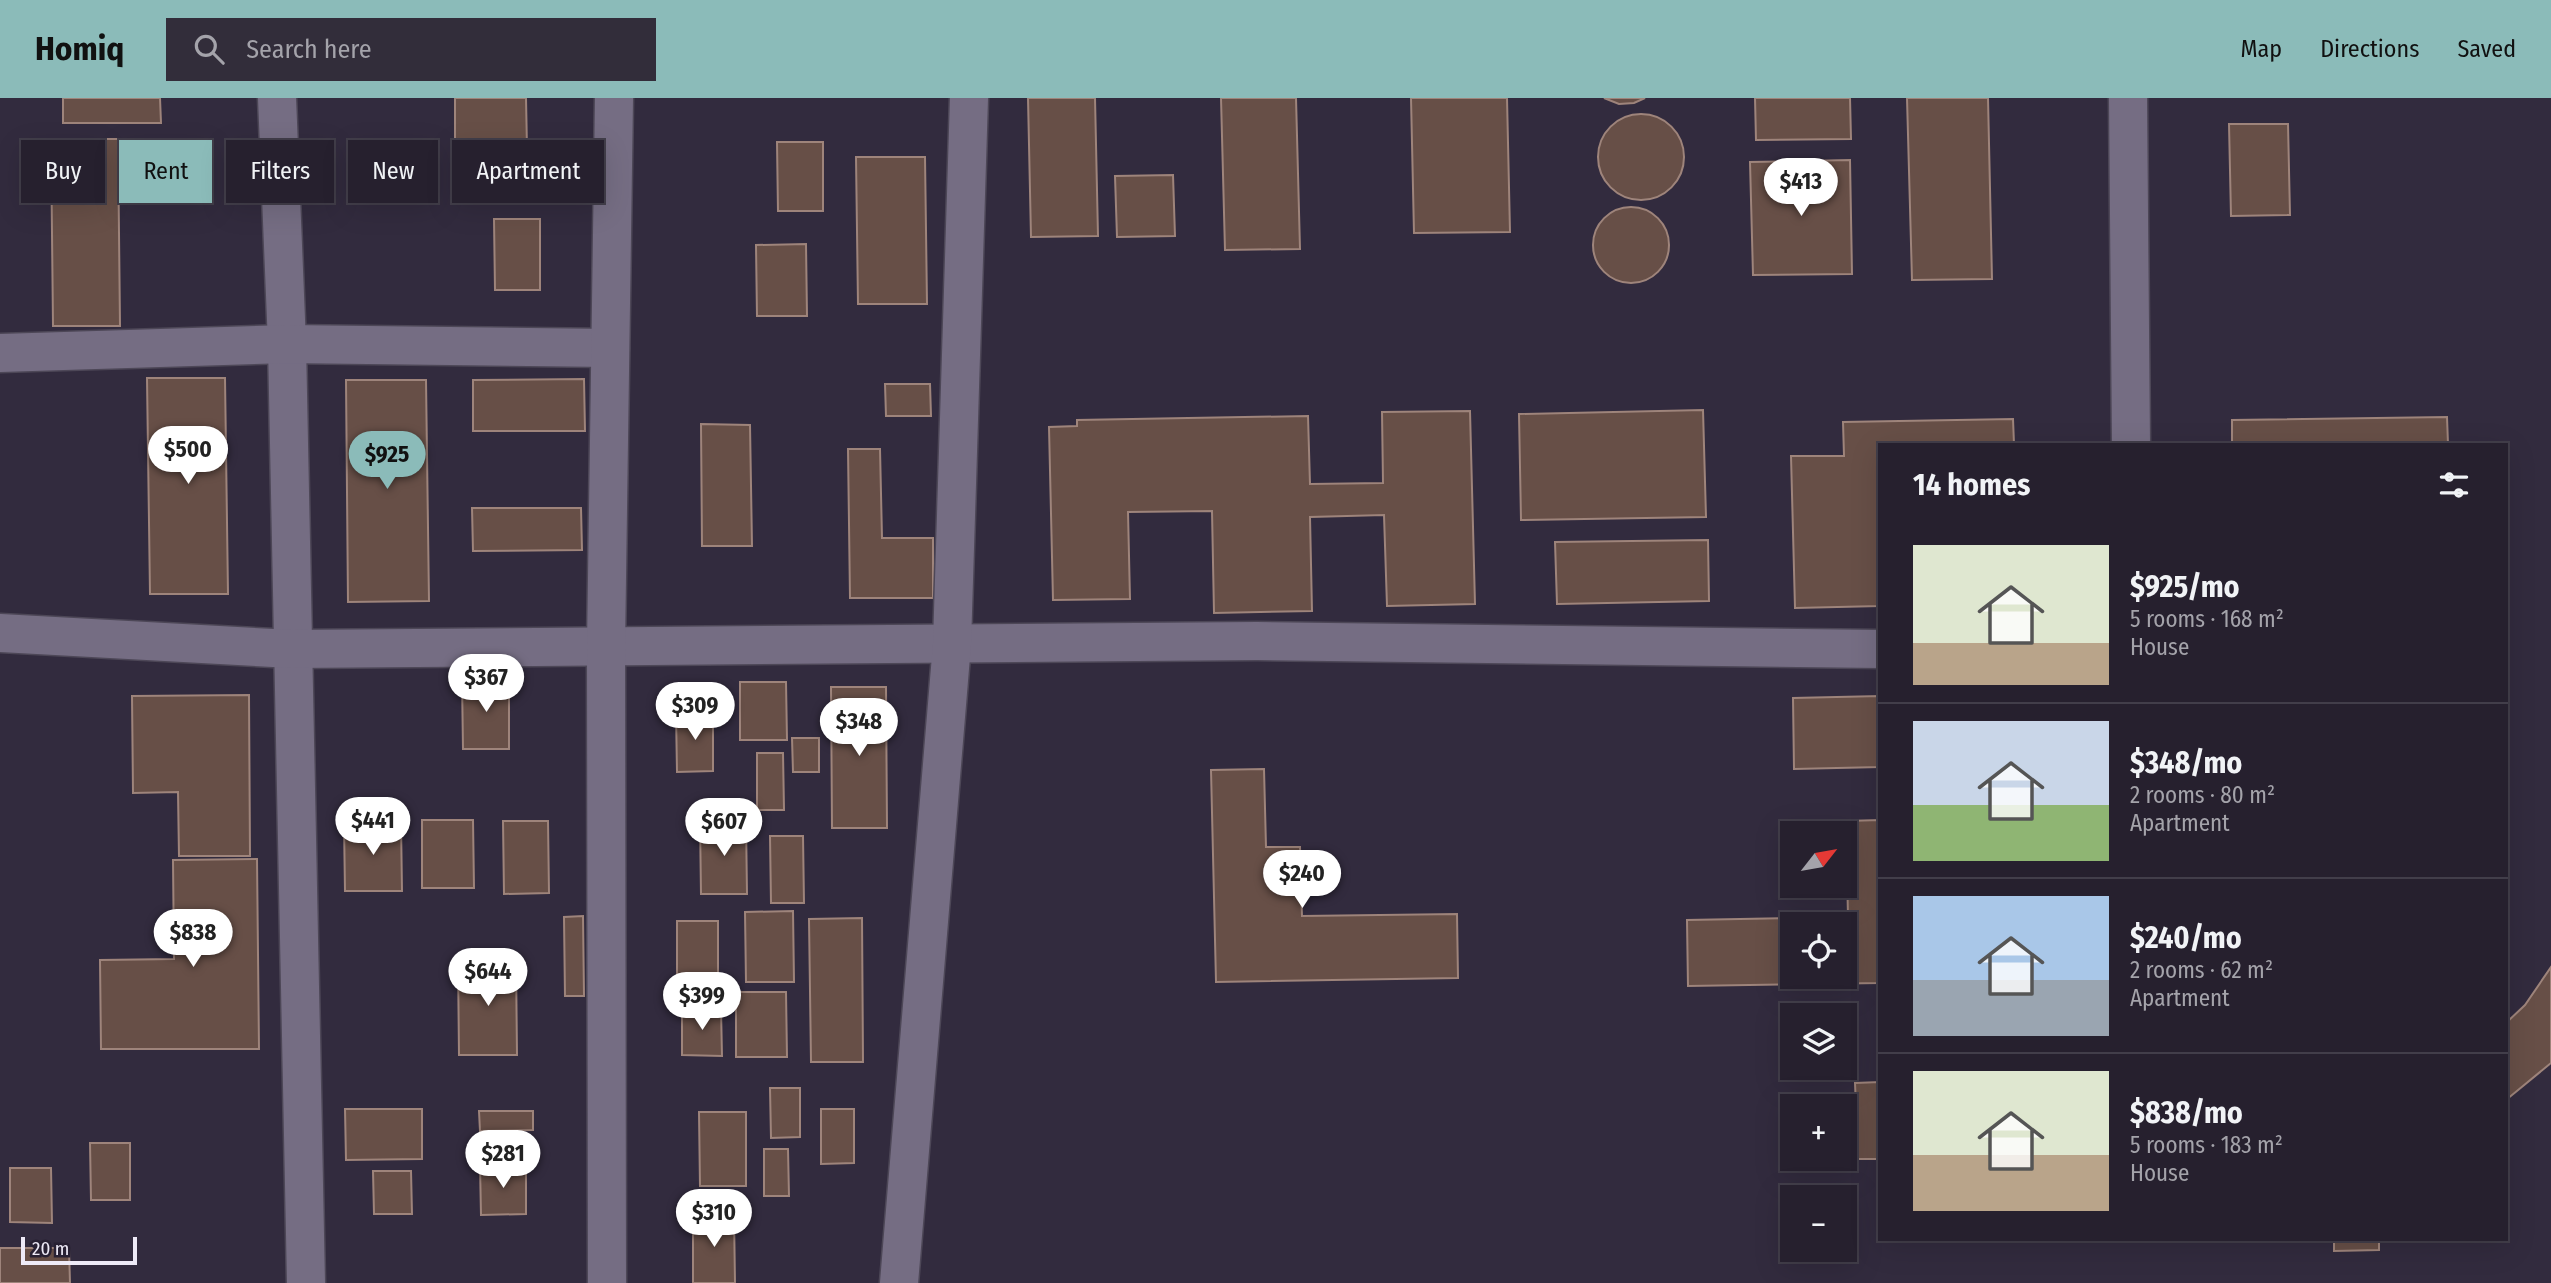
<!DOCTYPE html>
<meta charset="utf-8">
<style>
body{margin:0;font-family:"Fira Sans Condensed",sans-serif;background:#322d3a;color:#f1f3f6;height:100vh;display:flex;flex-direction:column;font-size:26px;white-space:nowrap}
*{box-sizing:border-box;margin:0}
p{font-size:23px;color:#a4a3aa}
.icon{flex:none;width:38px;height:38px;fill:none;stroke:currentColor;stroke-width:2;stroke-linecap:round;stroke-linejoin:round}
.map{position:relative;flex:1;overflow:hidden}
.sheet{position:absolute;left:1878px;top:345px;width:630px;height:798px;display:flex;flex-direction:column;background:#26202e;border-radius:0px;box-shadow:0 7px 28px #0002,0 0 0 2px #423e4a}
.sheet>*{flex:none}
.hud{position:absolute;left:21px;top:42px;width:665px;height:63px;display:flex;gap:14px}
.needle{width:46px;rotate:59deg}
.tools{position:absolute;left:1780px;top:723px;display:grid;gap:14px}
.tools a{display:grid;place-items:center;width:77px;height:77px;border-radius:0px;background:#26202e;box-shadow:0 7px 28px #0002,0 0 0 2px #423e4a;font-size:35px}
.scale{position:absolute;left:21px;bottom:18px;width:116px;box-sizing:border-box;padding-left:7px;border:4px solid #eeeaf7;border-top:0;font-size:19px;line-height:24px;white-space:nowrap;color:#eeeaf7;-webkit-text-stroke:5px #282133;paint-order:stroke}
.price{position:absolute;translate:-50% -60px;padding:0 16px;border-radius:24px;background:#fff;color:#222;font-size:23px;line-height:46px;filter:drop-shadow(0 2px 4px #0008)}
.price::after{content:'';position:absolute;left:50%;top:42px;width:21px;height:16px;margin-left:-10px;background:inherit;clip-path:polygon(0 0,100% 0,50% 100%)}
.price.active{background:#8bbbb9;color:#111}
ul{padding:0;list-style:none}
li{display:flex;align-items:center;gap:21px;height:175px;padding:0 35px}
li+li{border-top:2px solid #423e4a}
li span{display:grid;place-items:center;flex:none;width:196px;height:140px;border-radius:0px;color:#555}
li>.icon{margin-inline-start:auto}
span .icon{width:84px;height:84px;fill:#fffc;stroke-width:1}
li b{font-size:30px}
h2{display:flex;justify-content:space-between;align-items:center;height:84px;padding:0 35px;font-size:30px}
.pill{padding:0 24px;border-radius:0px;background:#26202e;box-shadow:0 7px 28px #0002,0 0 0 2px #423e4a;font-size:24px;line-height:63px}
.pill.active{background:#8bbbb9;color:#111}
header{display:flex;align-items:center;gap:42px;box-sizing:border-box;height:98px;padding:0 35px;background:#8bbbb9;color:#111}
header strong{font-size:33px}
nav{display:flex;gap:38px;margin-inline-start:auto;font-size:24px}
.search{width:490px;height:63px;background:#322d3a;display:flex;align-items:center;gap:18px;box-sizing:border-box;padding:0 24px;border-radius:0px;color:#a4a3aa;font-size:26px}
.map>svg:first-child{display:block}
.building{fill:#674f47;stroke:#9e847b;stroke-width:2;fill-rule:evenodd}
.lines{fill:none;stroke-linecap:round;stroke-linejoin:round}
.minor-casing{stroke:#4d4757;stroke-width:41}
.minor{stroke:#756d83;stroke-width:38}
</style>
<header>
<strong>Homiq</strong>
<div class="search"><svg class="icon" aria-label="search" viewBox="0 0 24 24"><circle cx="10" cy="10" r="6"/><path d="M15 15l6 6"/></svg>Search here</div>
<nav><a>Map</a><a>Directions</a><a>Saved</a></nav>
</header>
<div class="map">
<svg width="2551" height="1185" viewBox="0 0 2551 1185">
<rect width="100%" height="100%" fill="#322b3e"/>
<g class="building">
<polygon points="63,0 160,0 161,25 63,25"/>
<polygon points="455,0 526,0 527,51 455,51"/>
<polygon points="1028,0 1095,0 1098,138 1031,139"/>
<polygon points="1221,0 1296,0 1300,151 1225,152"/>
<polygon points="1411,0 1507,0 1510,134 1414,135"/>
<polygon points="1604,0 1645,0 1634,5 1619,6"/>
<polygon points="1755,0 1850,0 1851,41 1756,42"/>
<polygon points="1907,0 1988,0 1992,181 1912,182"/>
<circle cx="1641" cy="59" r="43"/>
<polygon points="2229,26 2288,26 2290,117 2231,118"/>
<polygon points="51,41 118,41 120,228 53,228"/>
<polygon points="777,44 823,44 823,113 778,113"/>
<polygon points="856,59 925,59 927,206 858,206"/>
<polygon points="1850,62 1852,176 1753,177 1750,64"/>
<polygon points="1173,77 1175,138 1117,139 1115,78"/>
<circle cx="1631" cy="147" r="38"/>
<polygon points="494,121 540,121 540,192 495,192"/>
<polygon points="806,146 807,218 757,218 756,147"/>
<polygon points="147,280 225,280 228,496 150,496"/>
<polygon points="584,281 585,333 473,333 473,282"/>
<polygon points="346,282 426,282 429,503 348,504"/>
<polygon points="885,286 930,286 931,318 886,318"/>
<polygon points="1703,312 1706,419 1521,422 1519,316"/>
<polygon points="1470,313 1475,506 1387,508 1384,417 1310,419 1312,513 1214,515 1212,413 1128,414 1130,501 1053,502 1049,329 1077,328 1077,322 1308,318 1310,386 1383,385 1382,314"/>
<polygon points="2447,319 2448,346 2232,346 2232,322"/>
<polygon points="2013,321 2014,346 1880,346 1880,508 1795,510 1791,358 1844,358 1843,324"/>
<polygon points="701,326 750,327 752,448 702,448"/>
<polygon points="848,351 880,351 882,440 933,440 933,500 850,500"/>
<polygon points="472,410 581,410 582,452 473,453"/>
<polygon points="1708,442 1709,503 1557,506 1555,444"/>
<polygon points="462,582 509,582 509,651 463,651"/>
<polygon points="740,584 786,584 787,642 740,642"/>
<polygon points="831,589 886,589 887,730 832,730"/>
<polygon points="249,597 250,758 179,758 178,694 133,695 132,598"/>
<polygon points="1880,598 1880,669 1794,671 1793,600"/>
<polygon points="713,614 713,673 677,674 676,615"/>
<polygon points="792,640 819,640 819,674 793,674"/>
<polygon points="757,655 783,655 784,712 757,712"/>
<polygon points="1264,671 1266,749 1300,749 1302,818 1457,816 1458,880 1216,884 1211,672"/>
<polygon points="422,722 473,722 474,790 422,790"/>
<path d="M1880,722V885L1688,888L1687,822L1848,819L1846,723ZM1792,826H1844V878H1792Z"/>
<polygon points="503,723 548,723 549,795 504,796"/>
<polygon points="700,723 746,723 747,796 701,796"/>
<polygon points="344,725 401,725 402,793 345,793"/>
<polygon points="770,738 803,738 804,805 771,805"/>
<polygon points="257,761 259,951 101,951 100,862 174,861 173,762"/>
<polygon points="793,813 794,884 746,884 745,814"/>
<polygon points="583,818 584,898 565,898 564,819"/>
<polygon points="862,820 863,964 811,964 809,821"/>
<rect x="677" y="823" width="41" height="53"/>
<polygon points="458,863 516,863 517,957 459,957"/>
<polygon points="2551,869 2551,965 2506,1002 2506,925 2525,907"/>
<polygon points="736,894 786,894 787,959 736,959"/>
<polygon points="682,911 721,911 722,958 682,957"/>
<polygon points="1880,984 1880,1061 1858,1061 1855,985"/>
<polygon points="770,990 800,990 800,1039 771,1040"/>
<polygon points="345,1011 422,1011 422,1061 346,1062"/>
<polygon points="821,1011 854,1011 854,1065 821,1066"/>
<polygon points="479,1013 533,1013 533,1032 480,1033"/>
<polygon points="699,1014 746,1014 746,1088 700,1088"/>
<polygon points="90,1045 130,1045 130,1102 91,1102"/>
<polygon points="764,1051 788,1051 789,1098 764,1098"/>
<polygon points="480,1067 526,1067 526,1116 481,1117"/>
<polygon points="10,1070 51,1070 52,1125 10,1124"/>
<polygon points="373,1073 411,1073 412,1116 374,1116"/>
<polygon points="734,1117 735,1185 693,1185 693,1118"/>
<polygon points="2334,1141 2379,1141 2379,1152 2334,1153"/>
<polygon points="0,1150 69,1150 70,1185 0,1185"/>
</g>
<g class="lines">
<g class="minor-casing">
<g id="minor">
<polyline points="277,0 287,246 306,1185"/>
<polyline points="2128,0 2131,346"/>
<polyline points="0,255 287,246 610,250"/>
<polyline points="0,535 292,551 1257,543 1880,551"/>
<polyline points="607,1185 606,548 614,0"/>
<polyline points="899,1185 952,546 969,0"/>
</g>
</g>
<use href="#minor" class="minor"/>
</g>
</svg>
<div class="tools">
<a><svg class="needle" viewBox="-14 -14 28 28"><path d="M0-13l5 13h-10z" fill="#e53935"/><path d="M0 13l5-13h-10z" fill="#a4a3aa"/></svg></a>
<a><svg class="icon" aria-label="locate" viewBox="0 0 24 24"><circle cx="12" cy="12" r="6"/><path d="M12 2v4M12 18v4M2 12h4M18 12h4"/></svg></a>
<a><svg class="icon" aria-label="layers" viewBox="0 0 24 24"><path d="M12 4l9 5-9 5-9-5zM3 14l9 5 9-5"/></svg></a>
<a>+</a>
<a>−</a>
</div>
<div class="scale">20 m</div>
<b class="price" style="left:1801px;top:120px">$413</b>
<b class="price" style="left:188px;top:388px">$500</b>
<b class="price active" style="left:387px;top:393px">$925</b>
<b class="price" style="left:486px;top:616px">$367</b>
<b class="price" style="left:695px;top:644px">$309</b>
<b class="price" style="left:859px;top:660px">$348</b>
<b class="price" style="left:373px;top:759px">$441</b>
<b class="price" style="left:724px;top:760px">$607</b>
<b class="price" style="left:1302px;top:812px">$240</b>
<b class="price" style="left:193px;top:871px">$838</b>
<b class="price" style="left:488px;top:910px">$644</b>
<b class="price" style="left:702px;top:934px">$399</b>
<b class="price" style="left:503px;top:1092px">$281</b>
<b class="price" style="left:714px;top:1151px">$310</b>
<div class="hud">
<a class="pill">Buy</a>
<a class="pill active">Rent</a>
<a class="pill">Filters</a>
<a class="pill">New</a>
<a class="pill">Apartment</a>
</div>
<section class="sheet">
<h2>14 homes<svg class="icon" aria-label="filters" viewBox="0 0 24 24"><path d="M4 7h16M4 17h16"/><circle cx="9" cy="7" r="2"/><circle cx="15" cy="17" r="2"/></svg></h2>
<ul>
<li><span style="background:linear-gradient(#dfe7d0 70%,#b9a48a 0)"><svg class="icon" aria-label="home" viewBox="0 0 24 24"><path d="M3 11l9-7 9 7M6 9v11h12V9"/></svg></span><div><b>$925/mo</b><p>5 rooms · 168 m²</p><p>House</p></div></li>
<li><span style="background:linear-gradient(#c9d6e8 60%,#8fb573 0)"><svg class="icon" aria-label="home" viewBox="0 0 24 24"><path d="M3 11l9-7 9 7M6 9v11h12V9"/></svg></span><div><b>$348/mo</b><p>2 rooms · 80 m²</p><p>Apartment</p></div></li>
<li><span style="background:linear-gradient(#a9c7e8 60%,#9aa5b1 0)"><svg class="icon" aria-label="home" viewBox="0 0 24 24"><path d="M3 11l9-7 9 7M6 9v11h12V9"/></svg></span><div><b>$240/mo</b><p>2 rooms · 62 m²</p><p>Apartment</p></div></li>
<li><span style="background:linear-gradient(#dfe7d0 60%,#b9a48a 0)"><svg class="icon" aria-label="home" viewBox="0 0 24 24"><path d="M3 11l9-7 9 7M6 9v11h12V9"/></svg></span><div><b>$838/mo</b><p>5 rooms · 183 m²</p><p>House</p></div></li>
</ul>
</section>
</div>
